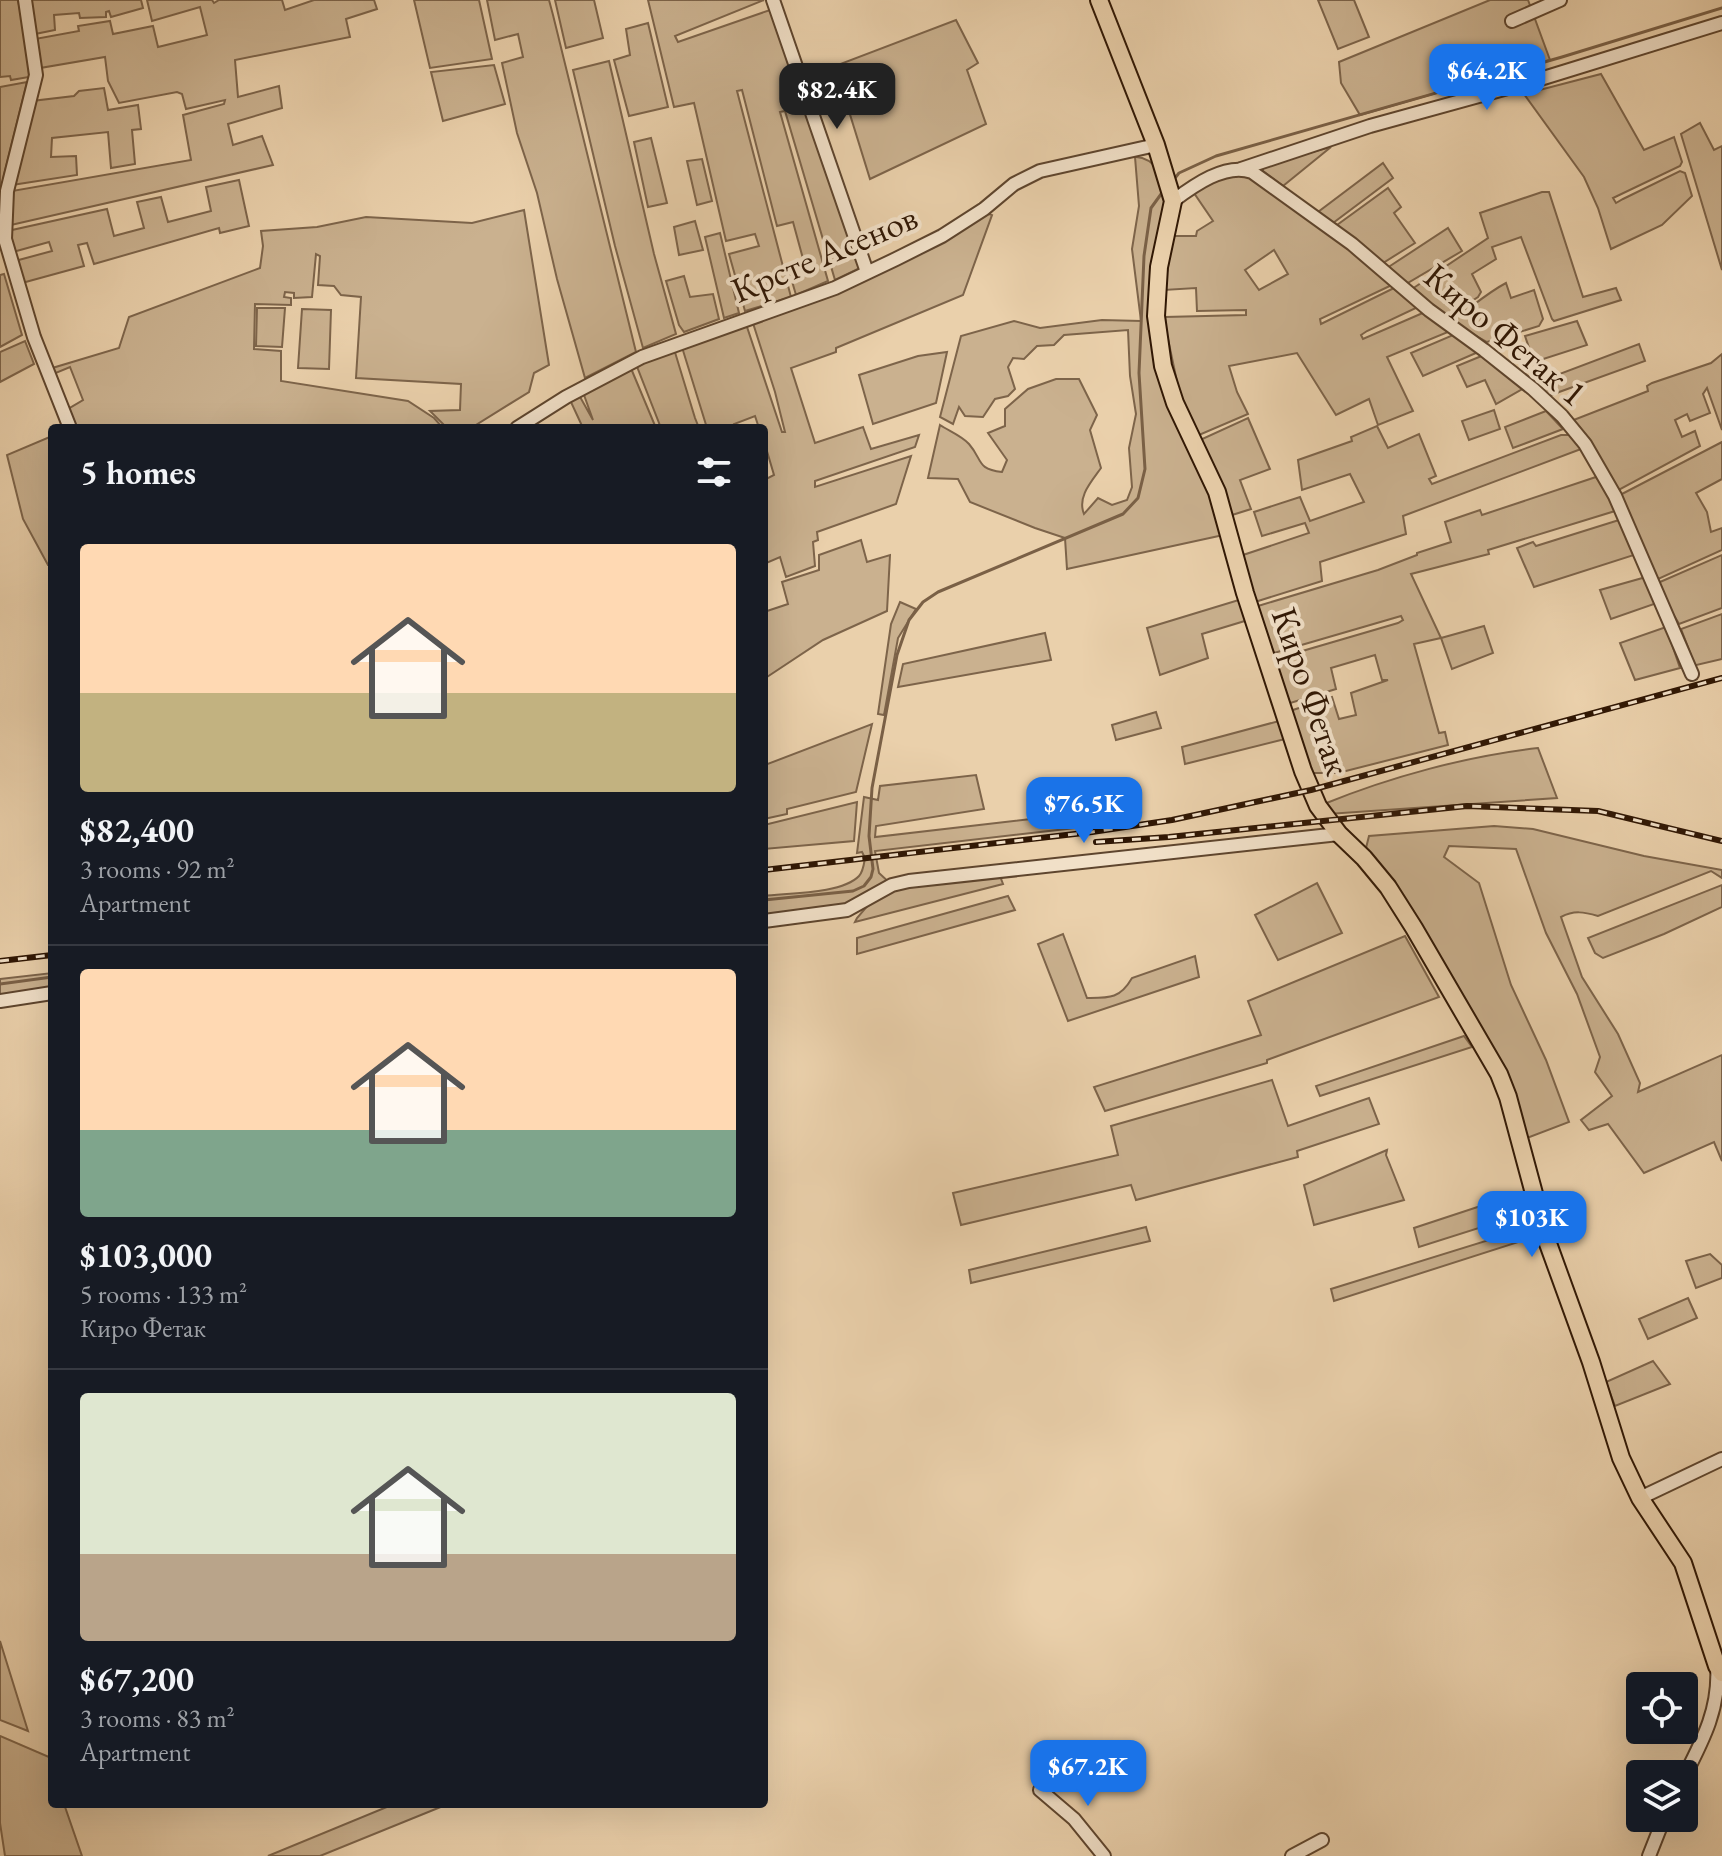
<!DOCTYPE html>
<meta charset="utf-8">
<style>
body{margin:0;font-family:"EB Garamond",serif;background:#242831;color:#f1f3f6;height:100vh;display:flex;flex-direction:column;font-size:30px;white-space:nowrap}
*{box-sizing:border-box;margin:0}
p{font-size:26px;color:#9ea1a6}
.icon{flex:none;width:44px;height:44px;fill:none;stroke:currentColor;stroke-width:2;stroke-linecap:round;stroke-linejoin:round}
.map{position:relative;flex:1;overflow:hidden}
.sheet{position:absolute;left:48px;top:424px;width:720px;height:1384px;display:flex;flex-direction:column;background:#171b24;border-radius:8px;box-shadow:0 8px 32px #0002}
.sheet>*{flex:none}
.fabs{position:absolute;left:1626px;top:1672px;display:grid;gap:16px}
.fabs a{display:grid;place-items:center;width:72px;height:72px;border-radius:8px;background:#171b24;box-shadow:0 8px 32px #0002;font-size:40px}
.price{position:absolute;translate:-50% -68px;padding:0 18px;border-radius:16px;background:#1a73e8;color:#fff;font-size:26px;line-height:52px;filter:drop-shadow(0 2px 4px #0008)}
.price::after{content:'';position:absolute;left:50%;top:48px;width:24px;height:18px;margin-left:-12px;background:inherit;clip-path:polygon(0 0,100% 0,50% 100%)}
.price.active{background:#222;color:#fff}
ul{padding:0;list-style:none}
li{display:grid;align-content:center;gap:16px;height:424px;padding:0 32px}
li+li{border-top:2px solid #363941}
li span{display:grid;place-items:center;height:248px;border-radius:8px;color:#555}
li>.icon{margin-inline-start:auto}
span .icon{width:144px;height:144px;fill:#fffc;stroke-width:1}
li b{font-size:34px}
h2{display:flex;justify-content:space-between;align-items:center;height:96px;padding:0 32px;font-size:34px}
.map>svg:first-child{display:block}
.green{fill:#cab18f;stroke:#7d644a;stroke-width:2;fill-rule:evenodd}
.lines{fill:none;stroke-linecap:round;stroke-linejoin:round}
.stream{stroke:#7a6046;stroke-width:3}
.minor-casing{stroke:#5e452e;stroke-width:16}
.major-casing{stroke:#301704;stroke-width:20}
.minor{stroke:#f1e0c8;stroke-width:12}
.major{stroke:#ead0ab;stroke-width:16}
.rail-casing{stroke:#301704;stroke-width:6}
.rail{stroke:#f1e0c8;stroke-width:3;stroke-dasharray:9;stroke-linecap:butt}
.labels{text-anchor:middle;stroke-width:8;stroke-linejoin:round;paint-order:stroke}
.street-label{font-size:36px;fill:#301704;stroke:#f1e0c8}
</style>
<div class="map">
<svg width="1722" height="1856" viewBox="0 0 1722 1856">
<rect width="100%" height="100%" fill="#ead0ab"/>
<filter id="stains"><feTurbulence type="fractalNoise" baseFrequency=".0025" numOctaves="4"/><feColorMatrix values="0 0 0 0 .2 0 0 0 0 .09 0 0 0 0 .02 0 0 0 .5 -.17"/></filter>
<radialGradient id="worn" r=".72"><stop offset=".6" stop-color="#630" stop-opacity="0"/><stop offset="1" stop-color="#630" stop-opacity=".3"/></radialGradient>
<g class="green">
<polygon points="0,0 18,0 28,52 29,77 11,80 10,76 0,77"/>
<polygon points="27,0 141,0 143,8 111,17 109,11 106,12 106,17 80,18 79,13 54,15 55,30 35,34"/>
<polygon points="147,0 212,0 214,3 219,0 282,0 285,10 314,0 374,0 377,9 346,19 350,37 235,60 238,97 279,86 282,108 228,124 233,145 262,136 273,165 11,225 12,191 191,160 183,115 224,104 225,100 186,109 182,94 177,92 119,103 108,81 105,57 40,68 35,39 79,31 78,26 110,21 113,34 153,26 158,47 207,35 200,7 152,21"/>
<polygon points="414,0 479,0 492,59 430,68"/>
<polygon points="487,0 549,0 553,15 636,352 585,378 557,279 537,193 517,133 502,63 523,57 518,34 495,40"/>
<polygon points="555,0 594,0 603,38 566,48"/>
<polygon points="648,0 764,0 675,36 678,42 770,10 860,268 835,280 785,111 780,112 828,281 796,295 789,271 805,266 793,222 777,226 742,90 737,91 791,297 745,311 729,254 759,246 755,234 726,241 694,103 674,107"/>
<polygon points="1318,0 1354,0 1369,37 1338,49"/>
<polygon points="1490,0 1528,0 1550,60 1360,115 1341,83 1339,62"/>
<polygon points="956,20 978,63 967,70 986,124 870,179 835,66"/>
<polygon points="648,23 668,107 629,116 614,60 630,55 626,29"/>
<polygon points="609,61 654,254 676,334 643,348 615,246 573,70"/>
<polygon points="494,65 505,104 443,121 431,72"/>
<polygon points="1601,74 1644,150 1674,137 1682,162 1680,166 1613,198 1616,203 1623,199 1680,171 1685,173 1692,196 1662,225 1611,249 1598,208 1584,177 1524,94"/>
<polygon points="27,82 4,175 0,199 0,87"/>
<polygon points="104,88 108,110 138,105 141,129 132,130 135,164 111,168 108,132 52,138 51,157 76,156 77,175 12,185 32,101 74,96 79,91"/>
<polygon points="1700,123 1714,150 1722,146 1722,270 1681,134"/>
<polygon points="651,138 667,203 648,207 634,142"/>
<polygon points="1331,147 1283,186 1263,171 1263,166 1270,163"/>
<path d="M1135,157C1153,156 1170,182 1170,200C1170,206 1167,213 1166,220L1163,366L1228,534L1067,569L1065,538L1035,528L970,502L958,479L928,478L940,425C949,431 962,436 969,444C983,460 976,469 1002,472L1007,460L988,433L1005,426V409L1028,389L1056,379H1079L1097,415L1090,430L1101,468C1091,482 1077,497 1084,514L1098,498L1112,505L1127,500L1132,487L1129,448L1136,414L1130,376L1128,330L1064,335L1054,345L1037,346L1024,359L1013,358L1008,367L1015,389L1008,396L995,399L983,417L965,416L959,407L953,424L940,417L961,336L1014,321L1040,328L1102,320L1141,321L1132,249L1139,206Z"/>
<polygon points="702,159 712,201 697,205 687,161"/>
<polygon points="1383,163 1393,178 1333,223 1318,212"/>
<path d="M1242,173L1248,174L1274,192L1394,284L1320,319L1321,324L1396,287L1418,307L1367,331L1361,335L1363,339L1425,312L1448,332L1387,357L1413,411L1378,425L1369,399L1336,415L1297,353L1229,366L1237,392L1248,414L1199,435L1183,410L1168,339H1166L1165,317L1246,315V310L1197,311L1196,288L1164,290L1173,236H1196L1197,231L1213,221L1194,193L1214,180ZM1274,250L1288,274L1259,290L1245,270Z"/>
<polygon points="239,180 249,226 220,233 219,228 94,264 87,243 78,245 84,266 22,283 15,261 52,251 49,242 13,252 8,232 12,230 107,209 114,236 144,228 137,202 161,197 168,222 211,211 206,187"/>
<polygon points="1388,188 1401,207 1394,213 1415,243 1383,263 1337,225"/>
<polygon points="1542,192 1549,192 1583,297 1616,288 1621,300 1554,321 1552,319 1521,237 1492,247 1496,259 1472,274 1481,292 1478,297 1445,318 1412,289 1488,238 1480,213"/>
<polygon points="524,210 549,365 534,373 529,392 471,428 447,428 430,411 460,410 461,384 356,378 361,297 341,295 334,286 318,285 320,256 316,254 312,297 294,298 294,293 285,292 284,297 291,298 291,305 255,304 254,349 281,351 281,381 408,401 434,418 443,428 70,428 63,412 83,400 70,367 51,375 49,369 119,348 129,317 260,268 263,246 261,231 317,227 366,217 472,223"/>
<polygon points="986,213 992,215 963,295 836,348 836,352 791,368 815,443 863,427 871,449 919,435 915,447 815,481 815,487 911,456 896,504 817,532 818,540 813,542 815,566 786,577 780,557 764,564 764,480 774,475 764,441 764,428 759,428 755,416 734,424 735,428 707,428 681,344 746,324 782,432 785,432 775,392 752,320"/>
<polygon points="695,221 703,250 679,255 674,227"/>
<polygon points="1448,228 1462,251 1406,284 1387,268"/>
<polygon points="720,233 739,313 724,318 705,237"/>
<polygon points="4,274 22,335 0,347 0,275"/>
<polygon points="684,276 690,297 713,294 719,319 684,332 679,325 666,281"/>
<path d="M1506,283L1511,298L1534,290L1543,319L1539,326L1487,342L1455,324L1454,319C1472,307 1487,293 1506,283Z"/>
<polygon points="257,308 285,308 282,347 256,346"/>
<polygon points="302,309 331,310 329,369 298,368"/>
<polygon points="1577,321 1587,345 1534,362 1525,336"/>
<polygon points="1453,335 1472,346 1476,353 1423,376 1411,353"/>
<polygon points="25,341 34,364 0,382 0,352"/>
<polygon points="1639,344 1645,361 1548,396 1533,384"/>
<polygon points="674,349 695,418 699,428 661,428 636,364"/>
<polygon points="947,352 936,403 873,424 859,375 918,356"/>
<polygon points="1722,354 1722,430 1707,388 1703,394 1710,413 1690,421 1687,414 1675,420 1682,437 1695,431 1700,446 1615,492 1571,421 1648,391 1647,386 1652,383 1711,363"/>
<polygon points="1484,355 1524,388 1496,404 1485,380 1467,387 1457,366"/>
<polygon points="630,366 656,428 583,428 570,400 579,395 593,420 584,395"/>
<polygon points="1494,410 1500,429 1469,440 1462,421"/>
<polygon points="1546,411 1563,429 1513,448 1505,427"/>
<polygon points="1248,418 1270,469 1240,480 1251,509 1229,516 1200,440"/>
<polygon points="1377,426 1388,448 1419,434 1436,476 1429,479 1432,484 1561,435 1570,435 1581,449 1403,516 1406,534 1320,562 1322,581 1255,602 1243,555 1309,533 1305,523 1262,536 1254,512 1300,497 1310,521 1364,502 1350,474 1302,490 1298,460 1352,441 1351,437"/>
<polygon points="52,436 52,565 48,565 23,519 7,455"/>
<polygon points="1722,442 1722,479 1696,493 1707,512 1711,532 1722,528 1722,550 1656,580 1618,496"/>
<polygon points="1596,477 1609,493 1615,511 1488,550 1489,554 1411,574 1441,638 1484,626 1493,653 1452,669 1441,638 1414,644 1439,733 1445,732 1448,745 1338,773 1312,773 1290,711 1332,697 1339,719 1356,715 1351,693 1388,680 1382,680 1375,655 1331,668 1336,689 1287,704 1275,659 1398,623 1403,620 1401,616 1274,653 1261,623 1258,606 1378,570 1417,555 1417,553 1451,542 1445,522 1480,510 1482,515"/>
<polygon points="1619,520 1634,555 1534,587 1517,548 1533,542 1536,546"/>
<polygon points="861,540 867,562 890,555 887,611 823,640 764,679 764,612 788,604 782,582 819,570 819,555"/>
<path d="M1722,555V608L1679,624C1672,611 1659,597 1660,582Z"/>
<polygon points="1646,577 1657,603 1611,619 1600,590"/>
<polygon points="1242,599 1248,620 1202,634 1208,658 1160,675 1147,628"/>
<polygon points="900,602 916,609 898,638 884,715 878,714 891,624"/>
<polygon points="1722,614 1722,659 1688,667 1691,655 1681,629"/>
<polygon points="1666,627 1680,668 1635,680 1620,643"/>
<polygon points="1045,633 1051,660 898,687 903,664"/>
<polygon points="1156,712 1161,728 1116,740 1112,725"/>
<polygon points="1279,721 1285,739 1185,764 1182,747"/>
<polygon points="872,724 856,792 787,809 787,814 764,819 764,762 765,765"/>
<path d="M1538,748L1557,798L1328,814L1324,804C1390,777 1467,756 1538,748Z"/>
<path d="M976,775L984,809L876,826L875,837L1091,812L1084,827L875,851L879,873L892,885L867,900L764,921V896C788,893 842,894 859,876C863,872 864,864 865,858L862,852L857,853L864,797L878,800L880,786Z"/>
<polygon points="857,802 854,841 764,849 764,825"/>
<path d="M1494,826L1533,829L1644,856L1722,870V878L1711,871L1598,916C1584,912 1574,910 1561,917L1582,977L1618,1034L1640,1083L1638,1092L1722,1055V1161L1714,1142L1644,1173L1608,1124L1589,1130L1581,1120L1612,1096L1595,1072L1600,1057L1577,994L1546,933L1516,849L1449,846L1444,857L1479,883L1511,985L1546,1060L1569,1122L1527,1138L1414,912L1366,848L1369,836Z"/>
<polygon points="1000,876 1003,884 855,922 857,918 869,904 898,886"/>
<polygon points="1317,883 1342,933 1278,960 1255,915"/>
<polygon points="1722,885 1722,907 1664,934 1603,958 1595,953 1588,938"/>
<polygon points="1008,896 1015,910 857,954 857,938"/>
<path d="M1063,934L1087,998C1109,998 1120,999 1132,978L1195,956L1199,977L1068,1021L1038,944Z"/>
<polygon points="1405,936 1439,997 1267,1060 1267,1063 1105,1111 1094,1087 1261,1035 1248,1001"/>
<polygon points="52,973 52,993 0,997 0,979"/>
<polygon points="1464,1036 1472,1047 1320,1096 1316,1086"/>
<polygon points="1272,1080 1288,1126 1369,1098 1379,1124 1297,1151 1298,1157 1136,1200 1131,1185 961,1225 953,1193 1118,1155 1111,1126"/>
<polygon points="1387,1150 1386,1155 1404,1200 1314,1225 1304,1185"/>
<polygon points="1523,1192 1529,1212 1419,1247 1414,1228"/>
<polygon points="1534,1226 1537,1236 1334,1301 1331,1289"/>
<polygon points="1146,1227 1150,1241 971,1283 969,1270"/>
<polygon points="1710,1254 1722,1265 1722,1278 1696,1288 1686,1261"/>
<polygon points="1688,1298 1697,1318 1648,1339 1639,1319"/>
<polygon points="1653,1361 1670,1384 1615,1406 1606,1382"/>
<polygon points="0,1641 28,1731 0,1720"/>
<polygon points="0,1736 49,1757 52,1766 52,1804 64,1804 82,1856 5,1856 0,1823"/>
<polygon points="394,1804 448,1804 320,1856 268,1856"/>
</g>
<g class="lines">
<g class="stream">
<polyline points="1175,178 1179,173 1216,156 1562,57 1722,8"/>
<polyline points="764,900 853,891 864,886 871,877 873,869 869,836 872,788 897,655 909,620 923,602 938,592 1123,514 1138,498 1145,469 1139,373 1144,256 1151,208 1164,190"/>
<polyline points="0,984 52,977"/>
</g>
<g class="minor-casing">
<g id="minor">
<polyline points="25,0 36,75 7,191 5,239 34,337 70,428"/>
<polyline points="773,0 867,272"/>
<polyline points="1512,21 1560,0"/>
<polyline points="1241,169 1370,126 1537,80 1722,23"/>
<path d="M1173,201C1193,186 1226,162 1252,172L1352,244L1429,310L1484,350L1533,389L1562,416L1585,444L1615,496L1692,674"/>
<polyline points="517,428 566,397 642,357 835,288 896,259 942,236 984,209 1014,184 1040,171 1156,145"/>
<polyline points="764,921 847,910 892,885 909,881 1339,834"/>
<polyline points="0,1001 52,993"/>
<polyline points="1640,1498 1722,1459"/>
<path d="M1684,1777C1703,1740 1720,1708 1717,1666"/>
<polyline points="1040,1790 1074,1819 1104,1856"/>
<polyline points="1292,1856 1322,1840"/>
<polyline points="1649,1856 1664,1818"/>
</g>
</g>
<g class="major-casing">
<polyline id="major" points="1099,0 1156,145 1173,201 1159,267 1156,316 1163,366 1175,403 1217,492 1245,593 1303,771 1318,806 1339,834 1364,858 1388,887 1414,928 1499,1074 1508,1097 1546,1238 1591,1362 1621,1458 1640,1498 1683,1563 1717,1666 1722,1673"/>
</g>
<use href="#minor" class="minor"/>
<use href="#major" class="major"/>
<g class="rail-casing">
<g id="rail">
<polyline points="1096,842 1169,837 1467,806 1598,811 1722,841"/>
<polyline points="764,870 1092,832 1172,820 1311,790 1722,678"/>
<polyline points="0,961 52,955"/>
</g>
</g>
<use href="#rail" class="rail"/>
</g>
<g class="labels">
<g class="street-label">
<text transform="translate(824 253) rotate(-23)" y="13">Крсте Асенов</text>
<text transform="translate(1506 334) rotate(40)" y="13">Киро Фетак 1</text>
<text transform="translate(1312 691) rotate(71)" y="13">Киро Фетак</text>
</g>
</g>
<rect width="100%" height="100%" filter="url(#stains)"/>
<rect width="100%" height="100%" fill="url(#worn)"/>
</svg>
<div class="fabs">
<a><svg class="icon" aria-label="locate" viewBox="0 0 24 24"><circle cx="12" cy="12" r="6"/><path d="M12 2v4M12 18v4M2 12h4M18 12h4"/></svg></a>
<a><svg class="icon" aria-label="layers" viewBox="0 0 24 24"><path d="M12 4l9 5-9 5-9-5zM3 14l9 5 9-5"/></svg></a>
</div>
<b class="price" style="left:1487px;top:112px">$64.2K</b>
<b class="price active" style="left:837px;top:131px">$82.4K</b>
<b class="price" style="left:1084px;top:845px">$76.5K</b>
<b class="price" style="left:1532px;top:1259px">$103K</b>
<b class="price" style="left:1088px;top:1808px">$67.2K</b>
<section class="sheet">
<h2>5 homes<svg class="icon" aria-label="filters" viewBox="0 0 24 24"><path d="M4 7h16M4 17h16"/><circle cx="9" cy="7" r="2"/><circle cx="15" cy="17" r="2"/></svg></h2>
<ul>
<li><span style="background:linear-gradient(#ffd9b3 60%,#c2b280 0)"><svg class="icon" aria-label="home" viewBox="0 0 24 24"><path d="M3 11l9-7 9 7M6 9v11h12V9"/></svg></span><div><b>$82,400</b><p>3 rooms · 92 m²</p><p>Apartment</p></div></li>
<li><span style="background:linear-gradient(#ffd9b3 65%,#7fa58c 0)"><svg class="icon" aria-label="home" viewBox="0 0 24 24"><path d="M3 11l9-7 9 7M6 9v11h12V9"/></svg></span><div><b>$103,000</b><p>5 rooms · 133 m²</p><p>Киро Фетак</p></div></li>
<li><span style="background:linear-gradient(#dfe7d0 65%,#b9a48a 0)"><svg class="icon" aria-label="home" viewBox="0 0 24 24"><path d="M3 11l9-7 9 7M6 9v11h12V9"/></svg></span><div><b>$67,200</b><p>3 rooms · 83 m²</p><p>Apartment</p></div></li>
</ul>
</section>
</div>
